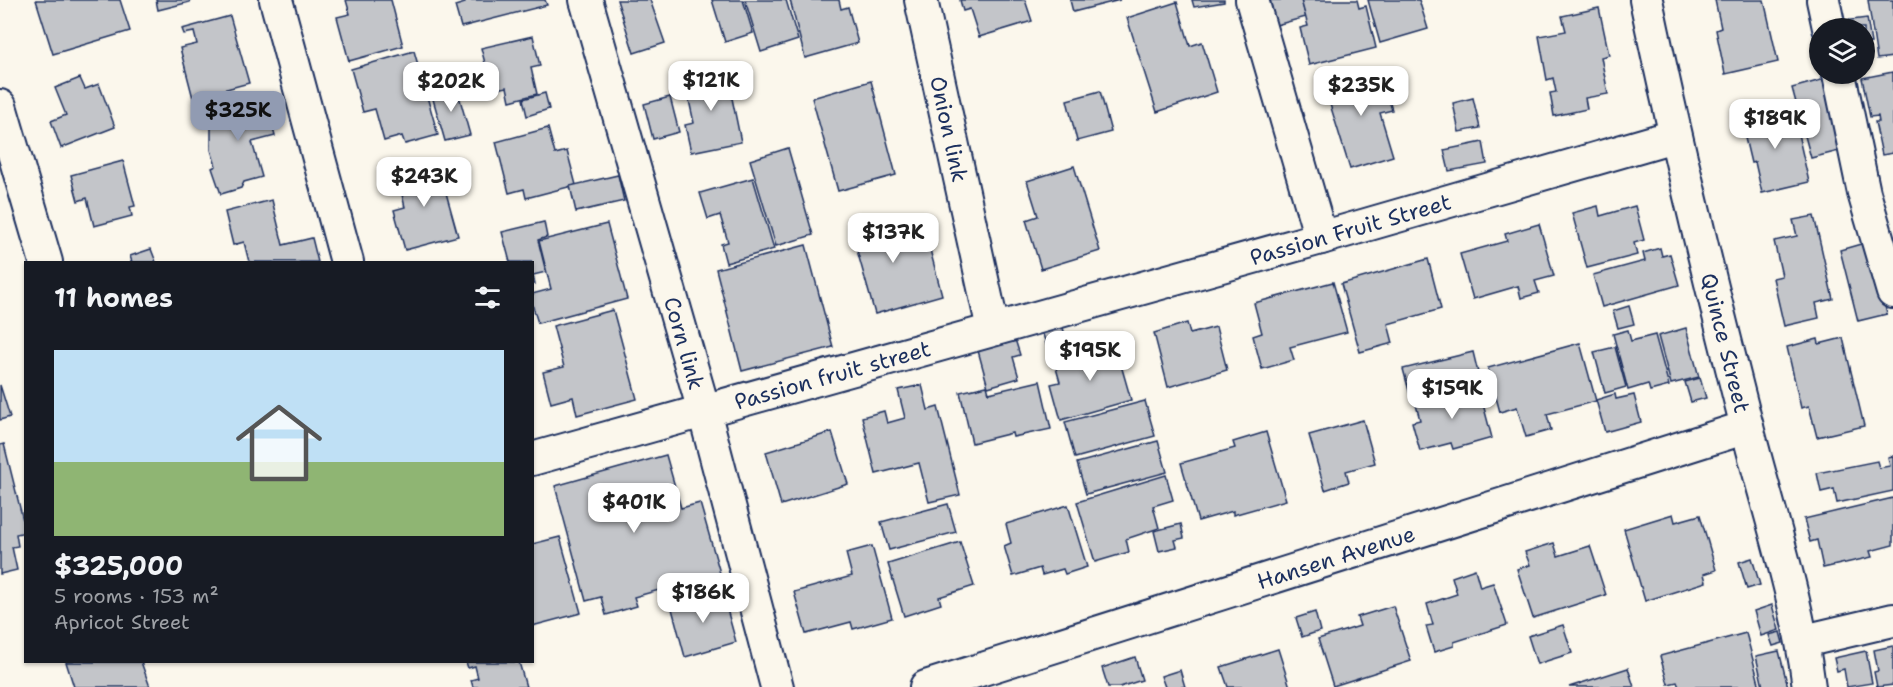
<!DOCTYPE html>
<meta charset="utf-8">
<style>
body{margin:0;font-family:"Shantell Sans",sans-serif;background:#242831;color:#f1f3f6;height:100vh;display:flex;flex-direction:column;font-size:22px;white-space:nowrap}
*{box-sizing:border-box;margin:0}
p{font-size:20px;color:#9ea1a6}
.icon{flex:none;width:33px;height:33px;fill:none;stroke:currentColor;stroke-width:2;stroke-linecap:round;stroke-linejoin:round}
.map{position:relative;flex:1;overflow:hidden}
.side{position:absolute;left:24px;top:261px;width:510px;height:402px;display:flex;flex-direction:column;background:#171b24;border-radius:0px;box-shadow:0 2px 4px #0004}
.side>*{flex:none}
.fabs{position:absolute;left:1809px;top:18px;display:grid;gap:12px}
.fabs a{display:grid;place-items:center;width:66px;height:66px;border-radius:50%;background:#171b24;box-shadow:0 2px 4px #0004;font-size:30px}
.price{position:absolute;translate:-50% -51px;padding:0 14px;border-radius:12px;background:#fff;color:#222;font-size:20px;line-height:39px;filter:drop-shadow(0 2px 3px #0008)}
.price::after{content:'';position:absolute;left:50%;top:36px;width:18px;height:14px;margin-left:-9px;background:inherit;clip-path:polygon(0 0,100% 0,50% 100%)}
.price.selected{background:#919bb2;color:#111}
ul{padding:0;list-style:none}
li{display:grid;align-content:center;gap:12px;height:318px;padding:0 30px}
li span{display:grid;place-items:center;height:186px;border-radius:0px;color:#555}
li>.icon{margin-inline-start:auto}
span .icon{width:108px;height:108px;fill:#fffc;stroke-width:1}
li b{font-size:26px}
h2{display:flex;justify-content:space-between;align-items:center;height:72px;padding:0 30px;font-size:26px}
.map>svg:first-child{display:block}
.building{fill:#c3c5c9;stroke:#1b2f5e;stroke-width:1.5}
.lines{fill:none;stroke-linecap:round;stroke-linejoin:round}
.minor-casing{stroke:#1b2f5e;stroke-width:36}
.minor{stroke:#fbf7ec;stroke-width:32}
.labels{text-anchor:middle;stroke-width:4.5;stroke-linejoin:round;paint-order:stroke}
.street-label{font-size:22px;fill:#1b2f5e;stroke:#fbf7ec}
</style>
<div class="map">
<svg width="1893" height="687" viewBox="0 0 1893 687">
<rect width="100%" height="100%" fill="#fbf7ec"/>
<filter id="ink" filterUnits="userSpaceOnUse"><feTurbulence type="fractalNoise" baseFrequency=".0167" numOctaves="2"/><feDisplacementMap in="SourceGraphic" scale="12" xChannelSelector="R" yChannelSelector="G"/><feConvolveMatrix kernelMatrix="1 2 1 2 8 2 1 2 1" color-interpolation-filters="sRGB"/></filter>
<g filter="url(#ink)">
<g class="building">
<polygon points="36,0 120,0 130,31 53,54"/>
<polygon points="156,0 190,0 190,2 158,10"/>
<polygon points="346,0 391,0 403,46 349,61 337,17 350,14"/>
<polygon points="464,0 545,0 547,5 461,27 455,6 465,3"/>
<polygon points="617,0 650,0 665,43 634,53"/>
<polygon points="712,0 743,0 753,33 725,42"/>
<polygon points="745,0 786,0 798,40 761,52"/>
<polygon points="790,0 839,0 841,9 848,7 858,43 805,58"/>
<polygon points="960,0 1025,0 1032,21 979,37 970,9 963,11"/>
<polygon points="1070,0 1120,0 1073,12"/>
<polygon points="1192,0 1224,0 1224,2 1194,7"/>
<polygon points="1270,0 1301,0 1306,17 1276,25"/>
<polygon points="1301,0 1357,0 1359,8 1366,6 1376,48 1309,65 1300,28 1308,26"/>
<polygon points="1368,0 1419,0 1428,29 1380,43"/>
<polygon points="1715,0 1764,0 1778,62 1725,74 1716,30 1721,28"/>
<polygon points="1868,0 1893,0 1893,57 1877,59"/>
<polygon points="1177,2 1190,46 1202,42 1217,92 1157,112 1127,18"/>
<polygon points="1599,8 1609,55 1601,57 1608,94 1585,98 1587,109 1554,116 1550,93 1556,92 1553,78 1547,80 1539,36 1566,31 1562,16"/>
<polygon points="230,16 249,83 193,98 180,48 197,44 194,32 184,34 182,29"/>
<polygon points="1867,18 1871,43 1864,44 1864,28 1845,28 1844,21"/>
<polygon points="533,36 540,66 531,68 537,94 510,101 507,87 492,90 481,48"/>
<polygon points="414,51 438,135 405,144 402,136 384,141 375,109 363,112 351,69"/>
<polygon points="1379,68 1392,110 1380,113 1393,156 1350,169 1324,85"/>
<polygon points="726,69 741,142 691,152 685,125 694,123 684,77"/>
<polygon points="1893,72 1893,153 1882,155 1875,122 1879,122 1878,116 1870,117 1862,78"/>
<polygon points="80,78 85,89 99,84 115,127 61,148 51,121 66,115 55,88"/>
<polygon points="1825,79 1843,150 1811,158 1792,88"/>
<polygon points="871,81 896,175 838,191 812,98"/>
<polygon points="456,85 470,135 445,141 431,92"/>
<polygon points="1100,91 1111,132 1077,141 1067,100"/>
<polygon points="545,93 549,109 527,116 523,99"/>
<polygon points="264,96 275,136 252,142 262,177 244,182 241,188 221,194 212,168 216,166 211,150 211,111"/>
<polygon points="670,97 679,132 653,139 644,104"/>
<polygon points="1473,98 1480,128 1459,132 1453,103"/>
<polygon points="1766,111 1768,118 1793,112 1809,182 1762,193 1755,162 1751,163 1740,117"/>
<polygon points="548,128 555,154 567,151 576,185 526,198 524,189 509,193 496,142"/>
<polygon points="1483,142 1487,164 1449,171 1444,150"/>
<polygon points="788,148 813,235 776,246 750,160"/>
<polygon points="123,161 135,206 130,207 132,216 94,226 87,198 78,201 71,175"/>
<polygon points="438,164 458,236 405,250 394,210 405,207 397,174"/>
<polygon points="1074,166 1100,251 1041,269 1026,220 1038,216 1027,181"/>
<polygon points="618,175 624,201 576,212 570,186"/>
<polygon points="753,178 774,249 726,263 721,244 728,242 720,215 708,219 700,193"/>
<polygon points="272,200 283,245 312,238 318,262 249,262 244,242 233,245 225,212"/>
<polygon points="1598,206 1600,216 1635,206 1644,240 1634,243 1637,255 1587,268 1572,213"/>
<polygon points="880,213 883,221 901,216 911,251 929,246 942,295 875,314 849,222"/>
<polygon points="1814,216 1833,299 1816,303 1819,318 1784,326 1773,278 1782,276 1774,241 1797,236 1793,220"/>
<polygon points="544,222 547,237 538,240 546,272 533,275 535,284 532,284 532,262 510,262 502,232"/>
<polygon points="607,224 627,299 538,323 532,304 532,294 551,289 539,241"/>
<polygon points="1539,224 1554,276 1535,281 1539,293 1521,298 1518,286 1473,299 1460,254 1507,241 1505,234"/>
<polygon points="1868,242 1887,314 1858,321 1840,250"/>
<polygon points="806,245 833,347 742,371 716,269"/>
<polygon points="1660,248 1662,256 1670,254 1679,285 1602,307 1593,275 1645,261 1643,253"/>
<polygon points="151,249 156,262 130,262 132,262 130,256"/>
<polygon points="1428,259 1441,309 1388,324 1393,343 1360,352 1341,284"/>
<polygon points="1333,282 1347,332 1290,347 1294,360 1262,369 1253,336 1262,333 1254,303"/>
<polygon points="1629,306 1634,324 1618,328 1613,311"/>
<polygon points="613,310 637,399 577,415 573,397 551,403 543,372 564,367 553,326"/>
<polygon points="1061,322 1071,353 1051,360 1041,328"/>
<polygon points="1187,323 1190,334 1216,327 1227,370 1168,387 1154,333"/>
<polygon points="1686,328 1699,377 1671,384 1658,336"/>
<polygon points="1628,330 1631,341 1655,335 1669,386 1650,391 1648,384 1628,390 1613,334"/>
<polygon points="1014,336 1020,355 1013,357 1019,378 988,387 977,347"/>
<polygon points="1843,338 1864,426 1817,437 1809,406 1801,408 1787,347 1818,339 1819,344"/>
<polygon points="1580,343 1596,401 1547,414 1551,430 1526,437 1517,407 1500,412 1488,368"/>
<polygon points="1115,344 1131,400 1061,420 1051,384 1060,382 1054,361"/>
<polygon points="1615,347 1626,387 1605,393 1594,352"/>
<polygon points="1473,352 1480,381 1411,398 1403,369"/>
<polygon points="1700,378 1706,398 1691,402 1685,382"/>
<polygon points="1040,381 1051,429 1013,437 1012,433 972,443 960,392 987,386 989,393"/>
<polygon points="0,385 10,417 0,420"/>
<polygon points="922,385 928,410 938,407 960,495 929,502 919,463 876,474 862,417 884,411 887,423 905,418 898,390"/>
<polygon points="1478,385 1492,438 1453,449 1451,443 1420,451 1412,422 1420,420 1415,401"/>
<polygon points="1615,394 1616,399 1634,395 1641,422 1605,432 1596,400"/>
<polygon points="1145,401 1155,436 1075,458 1065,422"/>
<polygon points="1363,420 1375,463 1346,471 1349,482 1325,490 1309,435"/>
<polygon points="832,432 848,484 781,505 766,452"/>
<polygon points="1266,432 1286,500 1233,515 1233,511 1198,521 1181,463 1235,448 1233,442"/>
<polygon points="1158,441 1167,472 1086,494 1077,463"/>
<polygon points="4,444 26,532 16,534 18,546 12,547 17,570 0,574 0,445"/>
<polygon points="666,455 681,508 700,503 720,573 634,597 637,606 606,615 601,597 586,601 555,486"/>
<polygon points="1893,456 1893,491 1837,503 1834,489 1821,492 1817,473 1877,461 1879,468 1890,466 1888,457"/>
<polygon points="1166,475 1173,500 1153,506 1159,528 1126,539 1129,552 1095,562 1077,502"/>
<polygon points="1893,498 1893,545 1870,551 1872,557 1823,568 1817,540 1810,542 1804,519"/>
<polygon points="948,504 956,532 889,550 881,522"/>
<polygon points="1068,505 1087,567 1065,574 1063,569 1042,575 1040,568 1013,576 1004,546 1011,543 1006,524"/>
<polygon points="1673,514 1675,522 1700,515 1716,570 1704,574 1706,582 1645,601 1624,529"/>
<polygon points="1181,524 1184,538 1175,540 1177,547 1159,551 1154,531"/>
<polygon points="560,537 581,613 532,626 532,544"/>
<polygon points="960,542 974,586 939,597 941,604 904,616 888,564"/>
<polygon points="1554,543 1558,556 1590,546 1606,595 1533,618 1517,569 1530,565 1525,552"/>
<polygon points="872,546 892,618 853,629 851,622 806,634 794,592 852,576 846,553"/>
<polygon points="1752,558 1760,585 1747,589 1739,562"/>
<polygon points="1475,569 1480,587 1493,583 1507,625 1454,642 1454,646 1434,652 1426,626 1433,625 1427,604 1457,594 1452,577"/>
<polygon points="722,591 736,642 685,657 671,605"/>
<polygon points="1772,605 1779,630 1761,636 1754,611"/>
<polygon points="1393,606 1411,661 1333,686 1318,639 1360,626 1357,617"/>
<polygon points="1315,612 1320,631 1302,637 1296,618"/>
<polygon points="1563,625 1572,653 1537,664 1528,636"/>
<polygon points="1780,632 1783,643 1773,646 1769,635"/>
<polygon points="1746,633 1760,687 1679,687 1677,682 1668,684 1660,656"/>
<polygon points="1893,646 1893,685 1877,687 1874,672 1878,671 1874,650"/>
<polygon points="1278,649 1290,687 1228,687 1221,667"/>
<polygon points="1779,651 1788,687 1763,687 1756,656"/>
<polygon points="1866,651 1872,683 1847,687 1844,669 1837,671 1834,658"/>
<polygon points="1135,657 1142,680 1120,687 1108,687 1102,668"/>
<polygon points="66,662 141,662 150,687 74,687"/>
<polygon points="466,662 519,662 526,687 473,687 471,680 478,678 475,666 468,668"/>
<polygon points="1628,668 1634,687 1569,687"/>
<polygon points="1180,670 1185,687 1165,687 1161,676"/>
</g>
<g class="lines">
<g class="minor-casing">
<g id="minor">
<polyline points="276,0 347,262"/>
<path id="s1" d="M586,0L704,411L777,687"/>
<path id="s2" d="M921,0L993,329"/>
<polyline points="1252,0 1321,238"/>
<path id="s3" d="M1646,0C1676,143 1711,286 1747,427C1769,513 1798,599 1809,687"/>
<polyline points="1823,0 1829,28"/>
<polyline points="1839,74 1864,193 1893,292"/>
<polyline points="0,106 46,262"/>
<path id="s4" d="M532,459L1321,238L1674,136"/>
<polyline points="1804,641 1893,620"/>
<path id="s5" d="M926,687L1747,427"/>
</g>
</g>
<use href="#minor" class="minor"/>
</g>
</g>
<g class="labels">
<g class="street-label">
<text dy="8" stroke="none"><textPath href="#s2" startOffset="132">Onion link</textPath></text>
<text dy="8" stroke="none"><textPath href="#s4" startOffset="850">Passion Fruit Street</textPath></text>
<text dy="8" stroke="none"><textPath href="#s1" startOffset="357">Corn link</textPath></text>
<text dy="8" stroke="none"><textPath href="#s3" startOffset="352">Quince Street</textPath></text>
<text dy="8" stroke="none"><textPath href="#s4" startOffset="312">Passion fruit street</textPath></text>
<text dy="8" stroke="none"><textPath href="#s5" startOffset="430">Hansen Avenue</textPath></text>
</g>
</g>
</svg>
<div class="fabs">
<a><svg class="icon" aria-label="layers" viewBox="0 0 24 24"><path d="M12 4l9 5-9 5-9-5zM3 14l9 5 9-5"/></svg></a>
</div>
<b class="price" style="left:711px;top:112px">$121K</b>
<b class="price" style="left:451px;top:113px">$202K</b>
<b class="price" style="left:1361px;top:117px">$235K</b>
<b class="price selected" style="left:238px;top:142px">$325K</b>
<b class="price" style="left:1775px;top:150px">$189K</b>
<b class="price" style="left:424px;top:208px">$243K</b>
<b class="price" style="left:893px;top:264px">$137K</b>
<b class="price" style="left:1090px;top:382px">$195K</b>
<b class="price" style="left:1452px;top:420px">$159K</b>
<b class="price" style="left:634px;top:534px">$401K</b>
<b class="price" style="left:703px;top:624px">$186K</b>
<section class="side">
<h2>11 homes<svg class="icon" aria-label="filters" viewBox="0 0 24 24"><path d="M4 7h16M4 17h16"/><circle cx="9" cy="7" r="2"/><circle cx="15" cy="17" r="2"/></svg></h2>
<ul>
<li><span style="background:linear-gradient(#bfe0f5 60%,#8fb573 0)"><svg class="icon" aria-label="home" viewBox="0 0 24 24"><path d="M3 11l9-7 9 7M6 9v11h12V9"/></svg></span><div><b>$325,000</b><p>5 rooms · 153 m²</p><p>Apricot Street</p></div></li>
</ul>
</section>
</div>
